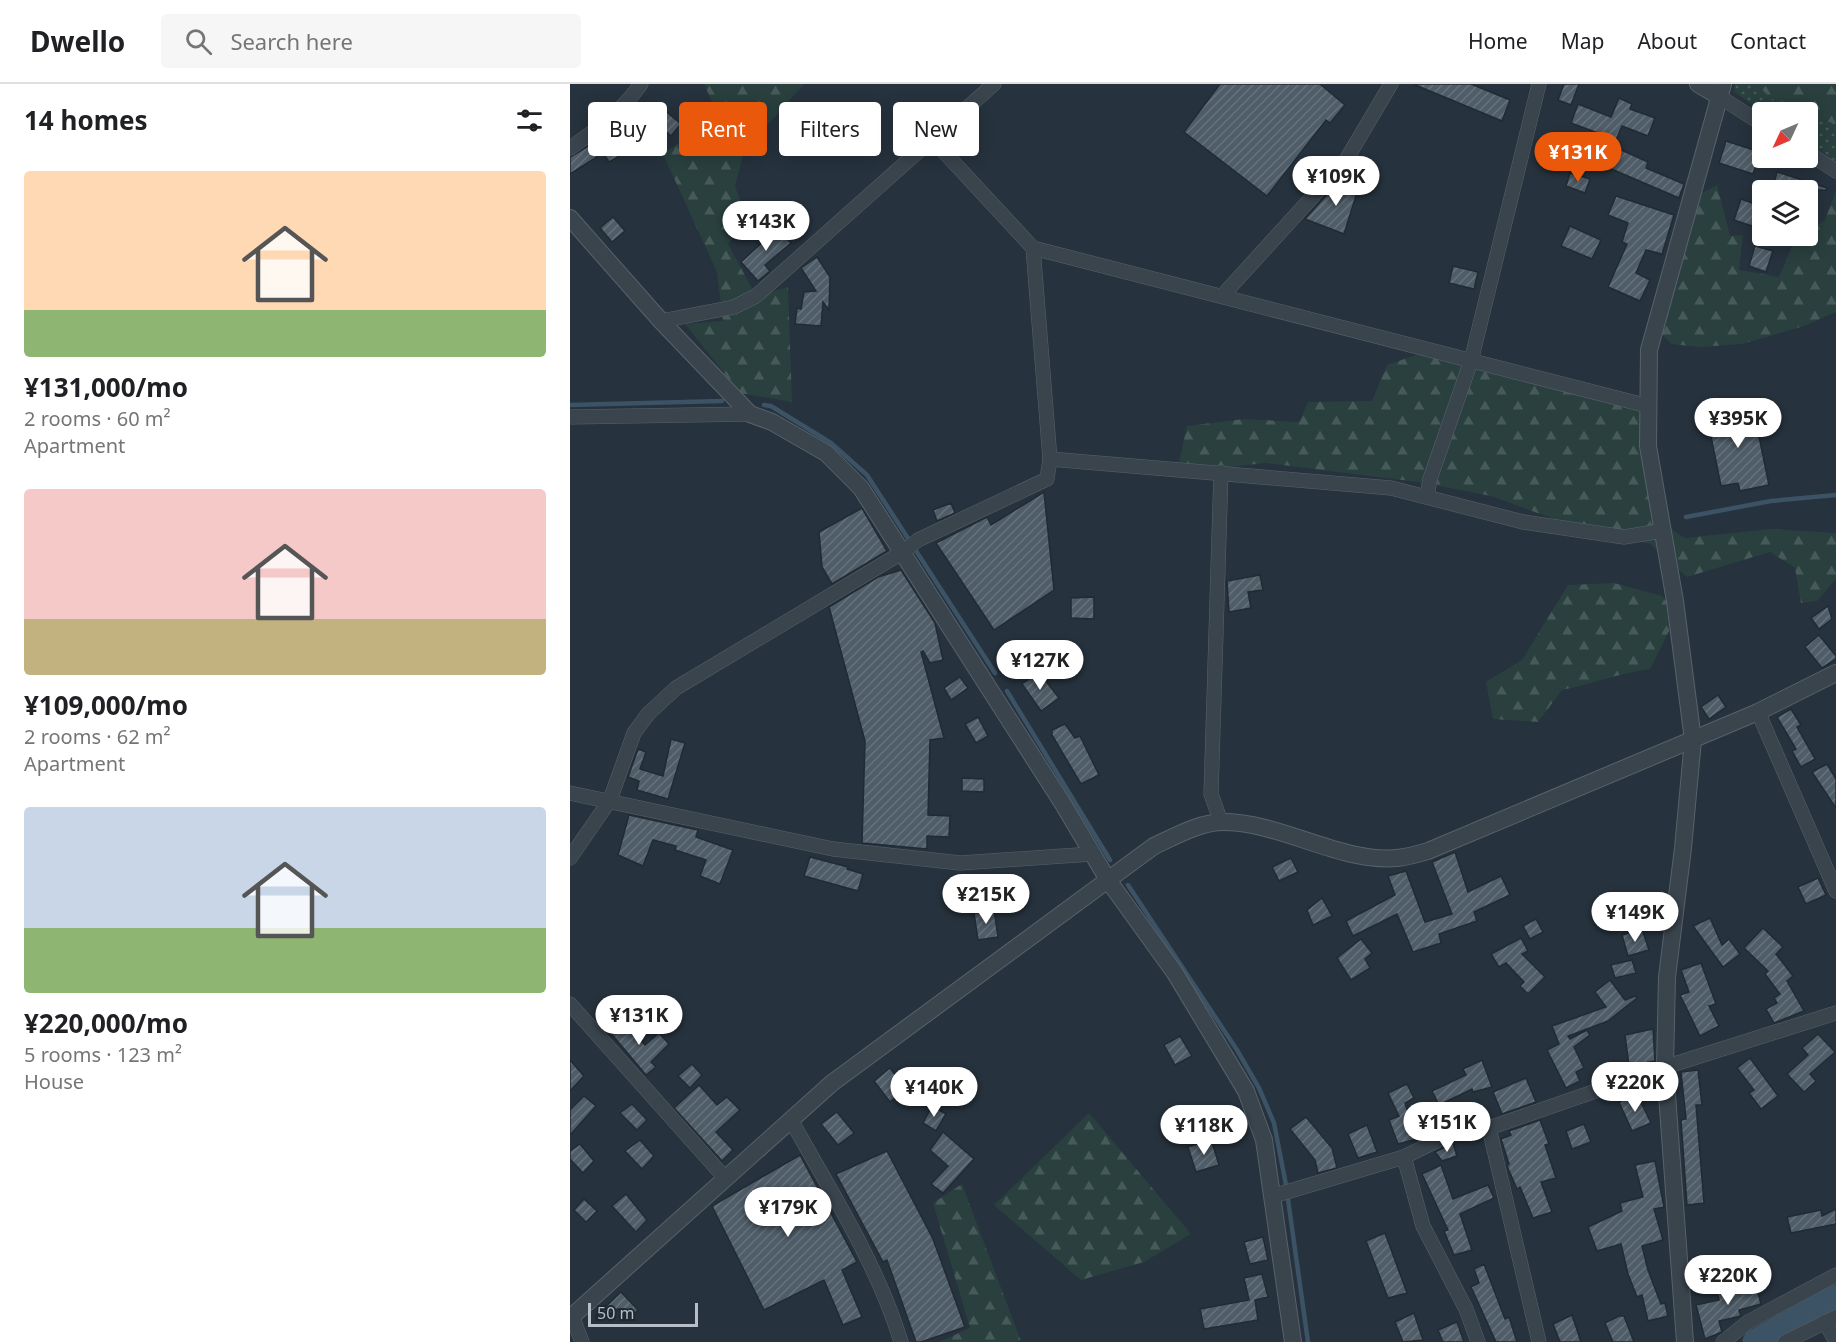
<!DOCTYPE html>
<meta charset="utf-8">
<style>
body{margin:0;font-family:"Noto Sans",sans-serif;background:#f6f6f6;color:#202124;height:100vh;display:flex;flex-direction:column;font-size:22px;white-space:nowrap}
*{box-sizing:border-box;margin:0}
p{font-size:20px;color:#757577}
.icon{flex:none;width:33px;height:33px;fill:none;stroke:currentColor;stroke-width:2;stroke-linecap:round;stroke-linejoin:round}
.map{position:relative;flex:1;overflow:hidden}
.side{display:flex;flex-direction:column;background:#fff;width:570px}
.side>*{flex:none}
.guide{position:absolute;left:18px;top:18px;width:570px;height:54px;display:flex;gap:12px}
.needle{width:39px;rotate:226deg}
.fabs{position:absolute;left:1182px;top:18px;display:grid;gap:12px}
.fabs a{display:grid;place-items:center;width:66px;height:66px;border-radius:6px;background:#fff;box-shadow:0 3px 15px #0003;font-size:30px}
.scale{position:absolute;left:18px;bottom:15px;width:110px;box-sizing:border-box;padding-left:6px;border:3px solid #b6bfc8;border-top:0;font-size:16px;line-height:21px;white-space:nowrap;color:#b6bfc8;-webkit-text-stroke:4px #1f2932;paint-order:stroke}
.price{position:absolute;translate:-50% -51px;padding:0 14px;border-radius:21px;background:#fff;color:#222;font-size:20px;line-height:39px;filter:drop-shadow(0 2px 3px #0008)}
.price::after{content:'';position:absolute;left:50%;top:36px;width:18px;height:14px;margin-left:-9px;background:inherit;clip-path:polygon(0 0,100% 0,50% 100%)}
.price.active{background:#ea580c;color:#fff}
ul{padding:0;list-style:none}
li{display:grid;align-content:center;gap:12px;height:318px;padding:0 24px}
li span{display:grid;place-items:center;height:186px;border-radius:6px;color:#555}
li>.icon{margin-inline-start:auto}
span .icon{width:108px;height:108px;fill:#fffc;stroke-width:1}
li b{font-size:26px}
h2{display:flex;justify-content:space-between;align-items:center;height:72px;padding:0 24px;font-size:26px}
.chip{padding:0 21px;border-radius:6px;background:#fff;box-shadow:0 3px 15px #0003;font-size:21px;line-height:54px}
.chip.active{background:#ea580c;color:#fff}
header{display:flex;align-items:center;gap:36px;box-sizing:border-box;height:84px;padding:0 30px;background:#fff;border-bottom:2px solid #e0e0e0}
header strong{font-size:28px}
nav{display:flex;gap:33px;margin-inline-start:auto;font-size:21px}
.search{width:420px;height:54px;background:#f6f6f6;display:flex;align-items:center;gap:15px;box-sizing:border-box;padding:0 21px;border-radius:6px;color:#757577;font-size:22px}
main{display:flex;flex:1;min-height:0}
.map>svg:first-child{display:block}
.grass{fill:url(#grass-dots)}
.forest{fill:url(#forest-firs)}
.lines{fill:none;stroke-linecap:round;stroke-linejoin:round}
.stream{stroke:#3c5265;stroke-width:4.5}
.river{stroke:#3c5265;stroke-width:27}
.building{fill:url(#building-hatch);stroke:#212b34;stroke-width:1.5}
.minor-casing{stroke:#58626b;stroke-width:15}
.tertiary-casing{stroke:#58626b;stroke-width:18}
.minor{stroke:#3a444d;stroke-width:14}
.tertiary{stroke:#3a444d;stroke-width:16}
</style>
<header>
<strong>Dwello</strong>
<div class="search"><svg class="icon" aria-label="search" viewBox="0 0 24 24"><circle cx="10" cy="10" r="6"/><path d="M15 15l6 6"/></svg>Search here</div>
<nav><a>Home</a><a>Map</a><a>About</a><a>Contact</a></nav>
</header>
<main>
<section class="side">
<h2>14 homes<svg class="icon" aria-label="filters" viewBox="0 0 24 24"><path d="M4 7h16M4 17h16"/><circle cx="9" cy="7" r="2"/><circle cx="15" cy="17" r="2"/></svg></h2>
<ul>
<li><span style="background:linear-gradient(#ffd9b3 75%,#8fb573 0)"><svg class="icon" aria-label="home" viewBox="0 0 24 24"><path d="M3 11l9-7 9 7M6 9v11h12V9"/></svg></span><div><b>¥131,000/mo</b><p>2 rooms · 60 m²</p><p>Apartment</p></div></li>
<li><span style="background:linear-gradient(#f6c9c9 70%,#c2b280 0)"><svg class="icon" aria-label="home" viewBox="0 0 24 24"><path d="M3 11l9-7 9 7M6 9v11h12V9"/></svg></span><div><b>¥109,000/mo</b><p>2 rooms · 62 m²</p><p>Apartment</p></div></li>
<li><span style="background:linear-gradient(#c9d6e8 65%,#8fb573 0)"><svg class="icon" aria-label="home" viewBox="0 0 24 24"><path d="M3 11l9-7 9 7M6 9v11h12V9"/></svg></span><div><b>¥220,000/mo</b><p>5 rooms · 123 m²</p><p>House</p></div></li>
</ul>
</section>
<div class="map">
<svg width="1266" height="1258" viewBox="0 0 1266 1258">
<defs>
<pattern id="grass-dots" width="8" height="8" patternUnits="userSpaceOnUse" patternTransform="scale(1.5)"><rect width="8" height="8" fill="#29403f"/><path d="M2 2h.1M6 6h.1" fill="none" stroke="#465a59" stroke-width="1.8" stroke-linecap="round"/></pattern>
<pattern id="forest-firs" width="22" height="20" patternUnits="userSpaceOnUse" patternTransform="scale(1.5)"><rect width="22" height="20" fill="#29403f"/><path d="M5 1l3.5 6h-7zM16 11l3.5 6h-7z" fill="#465a59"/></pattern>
<pattern id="building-hatch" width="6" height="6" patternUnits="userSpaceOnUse" patternTransform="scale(1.5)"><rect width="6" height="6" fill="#4f5d68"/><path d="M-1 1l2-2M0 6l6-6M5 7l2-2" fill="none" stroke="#66727c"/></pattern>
</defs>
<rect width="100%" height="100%" fill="#26323d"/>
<g class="grass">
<polygon points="1165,0 1185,0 1216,26 1224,28 1194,28 1164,8"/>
<polygon points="1238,32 1266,40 1266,78 1238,58"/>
</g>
<g class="forest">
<polygon points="134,0 234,0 174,67 165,102 177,136 158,160 186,212 218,203 222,318 170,309 115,240 153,237 147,188 93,70 148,31"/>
<polygon points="1185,0 1266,0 1266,40 1238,32 1238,28 1216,26"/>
<polygon points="1147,101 1160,152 1173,151 1169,186 1209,193 1225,155 1238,152 1238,147 1255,136 1266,106 1266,228 1234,242 1172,260 1130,263 1101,260 1085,243 1128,111"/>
<polygon points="860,266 1069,320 1081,432 1115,454 1201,445 1266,449 1266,495 1247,517 1231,519 1225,484 1200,468 1117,493 1080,460 1017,447 921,412 848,398 695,379 634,386 609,378 617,342 674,335 729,338 738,318 802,317 817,281"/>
<path d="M1044,499L1092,512L1107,531L1080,585C1050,589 1022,600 992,606L968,638L923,635L916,598L952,576L998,501Z"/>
<polygon points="519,1029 621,1150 574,1178 511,1196 424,1121"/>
<polygon points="392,1100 451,1257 447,1258 369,1258 400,1244 363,1119"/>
</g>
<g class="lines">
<g class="stream">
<polyline points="0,321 152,317"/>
<polyline points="194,321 201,322 261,359 297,391 425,589"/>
<polyline points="1116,433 1201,417 1266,411"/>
<polyline points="437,607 540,776"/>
<polyline points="558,801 667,966 689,1004 704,1039 716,1101 738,1258"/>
</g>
<polyline class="river" points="1186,1258 1266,1214"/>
</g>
<g class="building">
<polygon points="650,0 750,0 775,21 760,39 756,36 697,112 614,48"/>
<polygon points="843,0 901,0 940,16 932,37"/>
<polygon points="994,0 1009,0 1001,21 988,16"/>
<polygon points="1049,14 1062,20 1060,25 1085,34 1078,52 1052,42 1043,63 1030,58 1033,51 1001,39 1008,20 1041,33"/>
<polygon points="92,24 111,40 101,52 82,35"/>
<polygon points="67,39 78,56 39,78 28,61"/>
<polygon points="1156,57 1190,68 1183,90 1149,79"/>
<polygon points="20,61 27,73 0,90 0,73"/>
<polygon points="1047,64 1078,78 1076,84 1114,100 1109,114 1039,84"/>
<polygon points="1207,88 1257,104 1256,106 1202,106"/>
<polygon points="1000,89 1020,95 1015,109 996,102"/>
<polygon points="772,94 789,102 774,150 735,135"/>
<polygon points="1046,112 1104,131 1092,170 1076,166 1066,189 1080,196 1070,217 1038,203 1057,160 1052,158 1058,139 1038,131"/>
<polygon points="1171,115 1188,121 1182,142 1164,136"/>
<polygon points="193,121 201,130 191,140 183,131"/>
<polygon points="43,133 55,147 42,158 30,144"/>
<polygon points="203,139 221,159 195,181 200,187 188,197 171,178 197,154 192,149"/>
<polygon points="1000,142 1031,156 1022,175 991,162"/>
<polygon points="1185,162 1203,167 1196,188 1179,182"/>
<polygon points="247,173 260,193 259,226 253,218 251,242 225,240 227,224 231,225 234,208 246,207 231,184"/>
<polygon points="883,182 908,188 904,205 879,199"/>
<polygon points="1183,323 1199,401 1170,407 1168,399 1151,402 1137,333"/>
<polygon points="474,408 484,506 424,546 366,459 417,433 421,441"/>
<polygon points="381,419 385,429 367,437 363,426"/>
<polygon points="292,424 317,467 262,500 252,483 249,448"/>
<polygon points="331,486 365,539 373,576 360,579 353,567 351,568 374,654 360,656 358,731 380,732 379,753 357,752 357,765 292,759 295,657 259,523 308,493"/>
<polygon points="690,491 693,506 678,508 681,524 659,528 657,497"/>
<polygon points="524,513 524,535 501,534 501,514"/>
<polygon points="1258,522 1262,535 1249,545 1241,534"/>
<polygon points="1249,551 1266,572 1266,575 1252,584 1235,563"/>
<polygon points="469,588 489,614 471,627 452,600"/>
<polygon points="390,593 398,604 381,616 374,604"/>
<polygon points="1148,611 1156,623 1139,635 1131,623"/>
<polygon points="1221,625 1231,641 1227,643 1245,675 1231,683 1222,667 1226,665 1207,633"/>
<polygon points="408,633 418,652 406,659 395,640"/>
<polygon points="495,640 505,654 510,652 529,691 511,700 482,651 482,646"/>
<polygon points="101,655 115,659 98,715 67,706 69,697 58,693 68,665 76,668 70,685 93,692"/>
<polygon points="1257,680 1266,695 1266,724 1242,688"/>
<polygon points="392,694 414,695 414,708 392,707"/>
<polygon points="59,731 128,746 126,753 163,766 150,800 130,792 136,776 105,766 106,762 83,756 73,782 48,771"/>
<polygon points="885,768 898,808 931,792 940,811 904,828 907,837 869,850 871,859 843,868 827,830 783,852 776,837 825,811 818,792 836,787 855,838 882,830 862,778"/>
<polygon points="240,773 278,783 277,785 293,790 288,807 234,792"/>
<polygon points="721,774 728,788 709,797 702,783"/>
<polygon points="1248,794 1256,811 1236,820 1228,803"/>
<polygon points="752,814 762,832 743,841 737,826"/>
<polygon points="424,826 428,853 408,856 404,829"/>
<polygon points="1140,834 1152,861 1159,855 1170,870 1153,883 1123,842"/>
<polygon points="966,835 973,848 960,855 953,842"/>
<polygon points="1193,844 1213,863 1206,870 1223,892 1217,897 1234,927 1204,939 1196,925 1207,919 1204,914 1210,910 1195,890 1198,887 1174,864"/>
<polygon points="1072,845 1079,866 1058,872 1052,851"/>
<polygon points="951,854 958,867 952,870 975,893 958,910 950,902 954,898 936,879 929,883 921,870"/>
<polygon points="791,855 802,869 795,875 800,884 781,896 767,874"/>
<polygon points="1062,876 1066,889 1045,894 1041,881"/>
<polygon points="1131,879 1146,920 1139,922 1149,942 1130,952 1110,911 1119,908 1111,886"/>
<polygon points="1040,896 1055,916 1065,912 1067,914 1038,937 998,952 1000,955 1017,946 1020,951 1004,963 1014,984 1006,988 1010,997 996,1004 977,966 989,960 982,942 1036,923 1025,908"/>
<polygon points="52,936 75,961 89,949 99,960 81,978 86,983 76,991 39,947"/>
<polygon points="1083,945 1085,977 1059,982 1055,951"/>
<polygon points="1248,950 1265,968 1240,990 1246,997 1234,1008 1217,990 1238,971 1232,964"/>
<polygon points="610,952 622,972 605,981 594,961"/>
<polygon points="1180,974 1208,1012 1191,1025 1179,1009 1184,1006 1167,984"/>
<polygon points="0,976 14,992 0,1007"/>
<polygon points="912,976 922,1003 903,1008 902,1005 869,1021 862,1007 896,991 893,985"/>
<polygon points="122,980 132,991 120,1004 108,992"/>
<polygon points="320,984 336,1005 320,1018 304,997"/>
<polygon points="1128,986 1132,1021 1126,1021 1134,1119 1117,1121 1111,1036 1116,1035 1111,988"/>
<polygon points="956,994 966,1018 932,1030 923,1008"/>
<polygon points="837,1000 844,1014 835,1019 847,1055 828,1060 819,1036 829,1032 818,1009"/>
<polygon points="129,1001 147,1021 157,1013 170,1026 146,1048 163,1066 152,1077 104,1024"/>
<polygon points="1067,1010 1081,1039 1062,1047 1049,1018"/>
<polygon points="14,1012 26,1022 0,1051 0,1026"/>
<polygon points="62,1020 77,1036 67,1046 50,1029"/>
<polygon points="362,1022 376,1030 366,1047 353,1039"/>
<polygon points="267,1028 284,1049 268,1061 251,1040"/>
<polygon points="736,1033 762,1064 767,1084 748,1089 745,1076 720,1045"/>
<polygon points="970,1036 979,1060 975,1061 986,1094 971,1098 982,1128 963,1134 950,1103 947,1105 937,1082 939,1080 931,1055 941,1051 939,1047"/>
<polygon points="1014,1040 1021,1058 1002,1065 996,1047"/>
<polygon points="797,1041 807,1068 788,1074 778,1050"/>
<polygon points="373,1048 404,1075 373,1109 361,1100 378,1082 360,1066"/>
<polygon points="641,1055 649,1081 626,1088 618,1063"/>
<polygon points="70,1056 84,1072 72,1085 55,1067"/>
<polygon points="883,1059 887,1072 872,1077 865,1068"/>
<polygon points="10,1060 24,1077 13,1089 0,1075 0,1067"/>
<polygon points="317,1067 363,1155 395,1243 351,1258 346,1258 317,1176 313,1178 266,1090"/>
<polygon points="230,1071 287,1178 272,1186 292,1233 273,1241 254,1196 194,1226 142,1122"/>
<polygon points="1085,1077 1094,1123 1084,1125 1093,1156 1072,1162 1078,1186 1091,1220 1095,1219 1098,1232 1078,1237 1072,1211 1067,1213 1058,1190 1051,1160 1027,1167 1018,1143 1052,1127 1050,1119 1073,1113 1065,1081"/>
<polygon points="871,1081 883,1115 918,1101 924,1114 890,1130 902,1166 884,1171 874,1147 878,1146 852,1090"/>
<polygon points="56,1110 77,1136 66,1148 42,1122"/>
<polygon points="14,1115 27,1127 16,1138 4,1126"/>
<polygon points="1266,1125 1266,1140 1221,1149 1217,1133 1251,1126 1252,1132"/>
<polygon points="815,1149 837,1209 818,1214 796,1157"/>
<polygon points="693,1153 698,1176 680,1180 674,1158"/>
<polygon points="914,1180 935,1235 939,1233 947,1258 926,1258 901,1203 909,1199 904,1185"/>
<polygon points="692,1190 698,1213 685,1216 688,1236 634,1245 630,1225 679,1216 674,1194"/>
<polygon points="1184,1193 1191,1220 1169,1226 1171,1232 1149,1237 1152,1248 1135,1255 1126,1221 1149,1216 1147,1208 1168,1203 1167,1197"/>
<polygon points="51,1208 68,1226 59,1236 48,1225 27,1237 25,1233"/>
<polygon points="844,1229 853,1256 833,1258 825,1238"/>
<polygon points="1002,1231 1011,1258 990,1258 983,1240"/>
<polygon points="1049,1232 1054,1232 1064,1258 1043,1258 1035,1239"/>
<polygon points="887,1238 894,1258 873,1258 868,1246"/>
</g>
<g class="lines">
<g class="minor-casing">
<g id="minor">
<polyline points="1150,13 1192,40"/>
<polyline points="363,56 463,164 1078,322"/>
<path d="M0,64C28,45 51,28 71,0"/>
<polyline points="1238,69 1266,87"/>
<polyline points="653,211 776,76 821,0"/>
<polyline points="91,237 164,223 186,212 424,0"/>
<polyline points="0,333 180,330"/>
<polyline points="480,375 821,404 953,438 1054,453 1091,447"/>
<polyline points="651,388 641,710 651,738"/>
<polyline points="857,412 860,395 901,277 969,0"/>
<polyline points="1188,628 1266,807"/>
<polyline points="0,709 263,765 390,779 522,770"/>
<polyline points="0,774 40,716 64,649 78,630 106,604 333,468 348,456 477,395 480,375 463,164"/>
<polyline points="0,920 156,1095"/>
<path d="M221,1036C261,1108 307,1179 331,1258"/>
<polyline points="919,1044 969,1258"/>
<polyline points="834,1073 853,1142 896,1225 908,1258"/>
<polyline points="703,1112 834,1073 883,1049 919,1044 1095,983 1266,929"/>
<polyline points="2,1232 12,1258"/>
<polyline points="1255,1238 1266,1258"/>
<polyline points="1153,1258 1178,1238 1266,1191"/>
<polyline points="1215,1258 1266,1233"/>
</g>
</g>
<g class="tertiary-casing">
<g id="tertiary">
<polyline points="1128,0 1150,13"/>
<polyline points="0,134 91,237 180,330 202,338 256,369 291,404 493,720 538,796 605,889 676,1007 694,1056 723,1258"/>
<path d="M0,1234L262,999L584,762C604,753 630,738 653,738C711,738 770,779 827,774C837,773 848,770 858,767L1188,628L1266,589"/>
<polyline points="1115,1258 1095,983 1097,893 1113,764 1123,656 1105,517 1078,362 1079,266 1153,0"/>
</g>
</g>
<use href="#minor" class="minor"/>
<use href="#tertiary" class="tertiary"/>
</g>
</svg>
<div class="fabs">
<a><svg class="needle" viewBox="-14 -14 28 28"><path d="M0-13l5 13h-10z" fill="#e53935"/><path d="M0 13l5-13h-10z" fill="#757577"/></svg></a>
<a><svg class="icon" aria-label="layers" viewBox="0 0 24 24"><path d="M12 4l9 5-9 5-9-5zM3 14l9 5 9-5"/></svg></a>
</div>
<div class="scale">50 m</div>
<b class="price active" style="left:1008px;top:99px">¥131K</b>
<b class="price" style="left:766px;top:123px">¥109K</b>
<b class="price" style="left:196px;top:168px">¥143K</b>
<b class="price" style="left:1168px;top:365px">¥395K</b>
<b class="price" style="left:470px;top:607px">¥127K</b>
<b class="price" style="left:416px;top:841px">¥215K</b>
<b class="price" style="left:1065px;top:859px">¥149K</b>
<b class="price" style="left:69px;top:962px">¥131K</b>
<b class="price" style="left:1065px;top:1029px">¥220K</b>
<b class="price" style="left:364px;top:1034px">¥140K</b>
<b class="price" style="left:877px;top:1069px">¥151K</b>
<b class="price" style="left:634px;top:1072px">¥118K</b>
<b class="price" style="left:218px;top:1154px">¥179K</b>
<b class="price" style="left:1158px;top:1222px">¥220K</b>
<div class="guide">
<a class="chip">Buy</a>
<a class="chip active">Rent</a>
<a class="chip">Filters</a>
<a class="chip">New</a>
</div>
</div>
</main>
